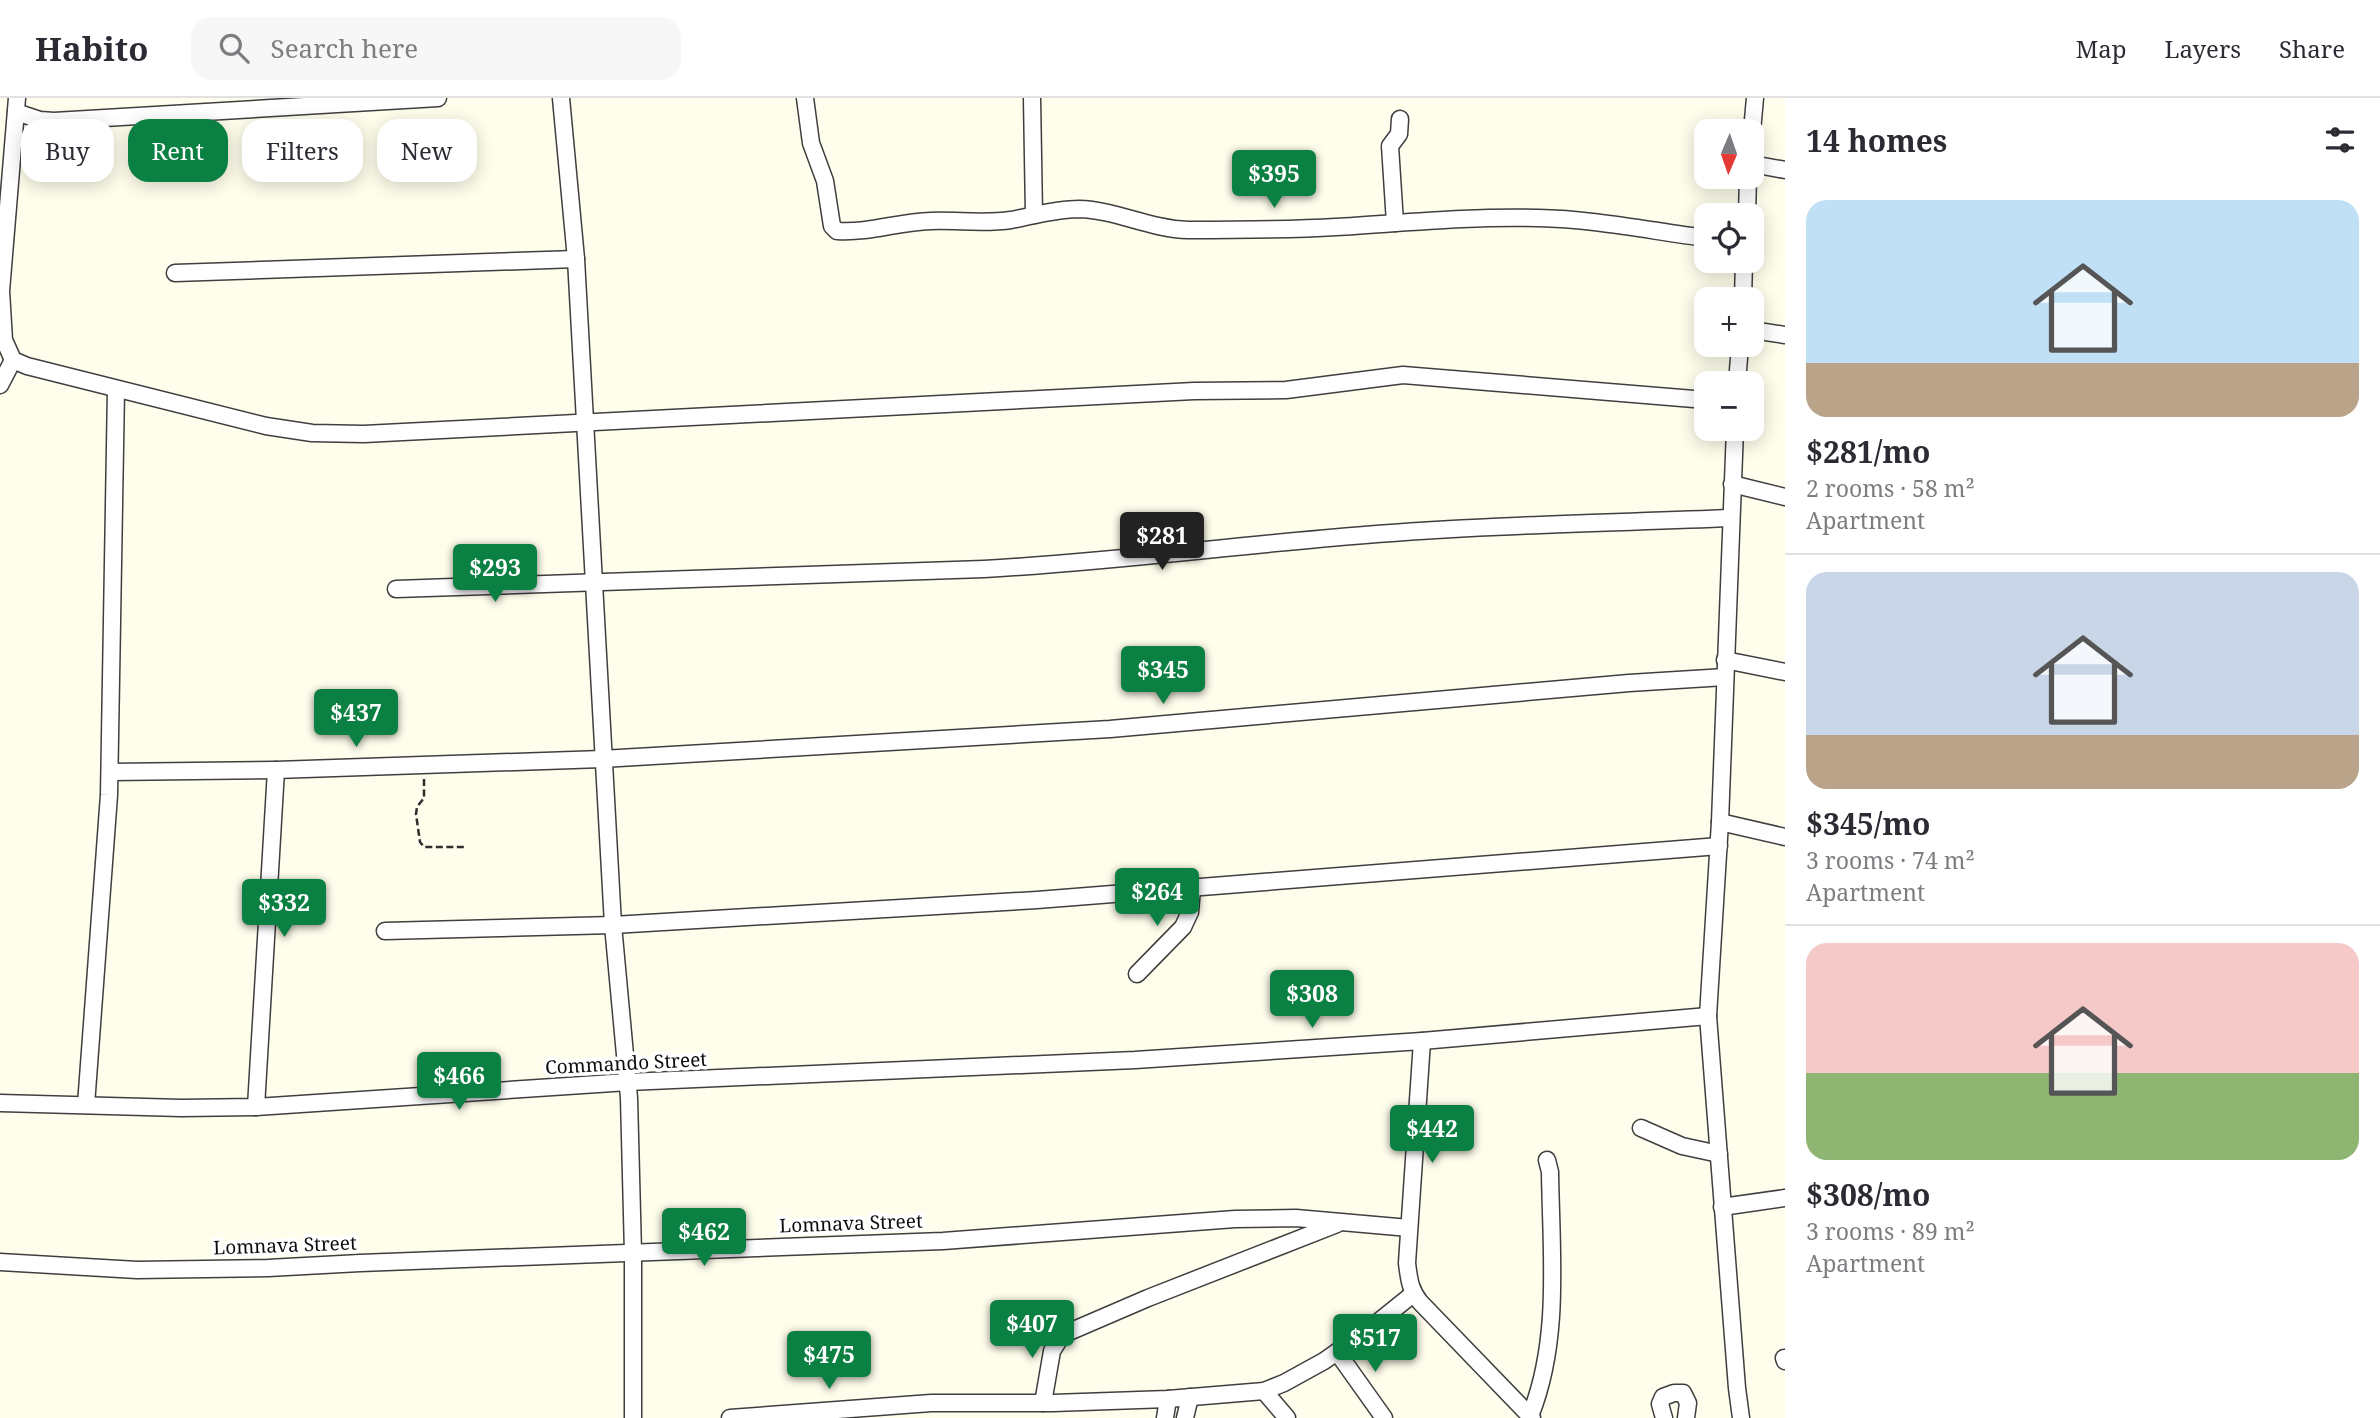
<!DOCTYPE html>
<meta charset="utf-8">
<style>
body{margin:0;font-family:"Noto Serif",serif;background:#f7f7f7;color:#2b2b33;height:100vh;display:flex;flex-direction:column;font-size:26px;white-space:nowrap}
*{box-sizing:border-box;margin:0}
p{font-size:23px;color:#7c7c81}
.icon{flex:none;width:38px;height:38px;fill:none;stroke:currentColor;stroke-width:2;stroke-linecap:round;stroke-linejoin:round}
.map{position:relative;flex:1;overflow:hidden}
.details{display:flex;flex-direction:column;background:#fff;width:595px}
.details>*{flex:none}
.top-card{position:absolute;left:21px;top:21px;width:665px;height:63px;display:flex;gap:14px}
.needle{width:46px;rotate:182deg}
.fabs{position:absolute;left:1694px;top:21px;display:grid;gap:14px}
.fabs a{display:grid;place-items:center;width:70px;height:70px;border-radius:14px;background:#fff;box-shadow:0 4px 18px #0003;font-size:35px}
.price{position:absolute;translate:-50% -60px;padding:0 16px;border-radius:7px;background:#0b8043;color:#fff;font-size:23px;line-height:46px;filter:drop-shadow(0 2px 4px #0008)}
.price::after{content:'';position:absolute;left:50%;top:42px;width:21px;height:16px;margin-left:-10px;background:inherit;clip-path:polygon(0 0,100% 0,50% 100%)}
.price.current{background:#222;color:#fff}
ul{padding:0;list-style:none}
li{display:grid;align-content:center;gap:14px;height:371px;padding:0 21px}
li+li{border-top:2px solid #e1e1e2}
li span{display:grid;place-items:center;height:217px;border-radius:21px;color:#555}
li>.icon{margin-inline-start:auto}
span .icon{width:126px;height:126px;fill:#fffc;stroke-width:1}
li b{font-size:30px}
h2{display:flex;justify-content:space-between;align-items:center;height:84px;padding:0 21px;font-size:30px}
.chip{padding:0 24px;border-radius:21px;background:#fff;box-shadow:0 4px 18px #0003;font-size:24px;line-height:63px}
.chip.current{background:#0b8043;color:#fff}
header{display:flex;align-items:center;gap:42px;box-sizing:border-box;height:98px;padding:0 35px;background:#fff;border-bottom:2px solid #e1e1e2}
header strong{font-size:33px}
nav{display:flex;gap:38px;margin-inline-start:auto;font-size:24px}
.search{width:490px;height:63px;background:#f7f7f7;display:flex;align-items:center;gap:18px;box-sizing:border-box;padding:0 24px;border-radius:21px;color:#7c7c81;font-size:26px}
main{display:flex;flex:1;min-height:0}
.map>svg:first-child{display:block}
.lines{fill:none;stroke-linecap:round;stroke-linejoin:round}
.minor-casing{stroke:#3f3f3f;stroke-width:19}
.path{stroke:#2e2e2e;stroke-width:2.5;stroke-dasharray:7 3.5;stroke-linecap:butt}
.minor{stroke:#fff;stroke-width:16}
.labels{text-anchor:middle;stroke-width:7;stroke-linejoin:round;paint-order:stroke}
.street-label{font-size:19px;fill:#0c0c0c;stroke:#fff}
</style>
<header>
<strong>Habito</strong>
<div class="search"><svg class="icon" aria-label="search" viewBox="0 0 24 24"><circle cx="10" cy="10" r="6"/><path d="M15 15l6 6"/></svg>Search here</div>
<nav><a>Map</a><a>Layers</a><a>Share</a></nav>
</header>
<main>
<div class="map">
<svg width="1785" height="1320" viewBox="0 0 1785 1320">
<rect width="100%" height="100%" fill="#fffdeb"/>
<g class="lines">
<g class="minor-casing">
<g id="minor">
<polyline points="17,0 1,193 4,242 13,262 27,268 266,328 312,335 364,336 1194,293 1286,292 1403,277 1706,302"/>
<polyline points="561,0 576,161 613,827 629,1000 633,1155 633,1320"/>
<path d="M805,0L811,45L825,83L832,128L837,133C871,135 897,124 931,123C957,122 985,126 1011,122C1033,118 1055,111 1079,111C1116,112 1150,131 1188,132C1237,132 1287,132 1336,129C1403,125 1471,118 1538,120C1594,121 1651,133 1706,140"/>
<polyline points="1032,0 1034,117"/>
<polyline points="16,14 40,22 54,23 438,0"/>
<polyline points="1752,33 1755,0"/>
<polyline points="1752,66 1785,72"/>
<polyline points="1747,117 1748,79"/>
<polyline points="1395,125 1390,48 1399,36 1400,21"/>
<polyline points="175,175 576,161"/>
<polyline points="1743,201 1744,163"/>
<polyline points="1752,232 1785,237"/>
<polyline points="1737,285 1740,247"/>
<polyline points="0,287 13,262"/>
<polyline points="1735,331 1720,724 1708,918 1737,1290 1741,1320"/>
<polyline points="1732,386 1785,399"/>
<path d="M396,491L984,471C1111,464 1238,447 1365,437C1486,427 1609,425 1731,420"/>
<polyline points="1725,562 1785,574"/>
<polyline points="110,674 276,672 602,661 1110,631 1629,585 1725,579"/>
<polyline points="1720,724 1785,739"/>
<polyline points="385,833 613,827 1037,802 1719,748"/>
<polyline points="1137,876 1183,829 1190,814 1192,790"/>
<path d="M1422,943L1407,1165C1409,1181 1410,1192 1420,1204L1532,1320"/>
<polyline points="0,1005 181,1010 256,1009 628,984 1135,962 1422,943 1708,918"/>
<polyline points="86,1007 109,697 116,291"/>
<polyline points="256,1009 276,672"/>
<polyline points="1641,1030 1682,1048 1719,1056"/>
<polyline points="1722,1109 1785,1100"/>
<polyline points="0,1164 137,1172 268,1170 360,1165 943,1143 1235,1121 1296,1120 1409,1130"/>
<polyline points="1337,1254 1384,1320"/>
<polyline points="1784,1260 1785,1263"/>
<polyline points="1264,1293 1287,1320"/>
<polyline points="1043,1305 1052,1253 1062,1237 1148,1200 1337,1126"/>
<path d="M1530,1318C1561,1242 1551,1154 1550,1074L1547,1062"/>
<polyline points="730,1320 931,1305 1053,1305 1168,1301 1264,1293 1284,1285 1324,1263 1367,1233 1413,1196"/>
<polyline points="1165,1320 1168,1301"/>
<polyline points="1185,1320 1190,1299"/>
<polyline points="1664,1320 1660,1306 1663,1299 1674,1295 1683,1295 1688,1305 1686,1320"/>
</g>
</g>
<polyline class="path" points="424,681 424,700 417,709 416,716 420,744 424,749 466,749"/>
<use href="#minor" class="minor"/>
</g>
<g class="labels">
<g class="street-label">
<text transform="translate(626 965) rotate(-3)" y="7">Commando Street</text>
<text transform="translate(851 1125) rotate(-2)" y="7">Lomnava Street</text>
<text transform="translate(285 1147) rotate(-2)" y="7">Lomnava Street</text>
</g>
</g>
</svg>
<div class="fabs">
<a><svg class="needle" viewBox="-14 -14 28 28"><path d="M0-13l5 13h-10z" fill="#e53935"/><path d="M0 13l5-13h-10z" fill="#7c7c81"/></svg></a>
<a><svg class="icon" aria-label="locate" viewBox="0 0 24 24"><circle cx="12" cy="12" r="6"/><path d="M12 2v4M12 18v4M2 12h4M18 12h4"/></svg></a>
<a>+</a>
<a>−</a>
</div>
<b class="price" style="left:1274px;top:112px">$395</b>
<b class="price current" style="left:1162px;top:474px">$281</b>
<b class="price" style="left:495px;top:506px">$293</b>
<b class="price" style="left:1163px;top:608px">$345</b>
<b class="price" style="left:356px;top:651px">$437</b>
<b class="price" style="left:1157px;top:830px">$264</b>
<b class="price" style="left:284px;top:841px">$332</b>
<b class="price" style="left:1312px;top:932px">$308</b>
<b class="price" style="left:459px;top:1014px">$466</b>
<b class="price" style="left:1432px;top:1067px">$442</b>
<b class="price" style="left:704px;top:1170px">$462</b>
<b class="price" style="left:1032px;top:1262px">$407</b>
<b class="price" style="left:1375px;top:1276px">$517</b>
<b class="price" style="left:829px;top:1293px">$475</b>
<div class="top-card">
<a class="chip">Buy</a>
<a class="chip current">Rent</a>
<a class="chip">Filters</a>
<a class="chip">New</a>
</div>
</div>
<section class="details">
<h2>14 homes<svg class="icon" aria-label="filters" viewBox="0 0 24 24"><path d="M4 7h16M4 17h16"/><circle cx="9" cy="7" r="2"/><circle cx="15" cy="17" r="2"/></svg></h2>
<ul>
<li><span style="background:linear-gradient(#bfe0f5 75%,#b9a48a 0)"><svg class="icon" aria-label="home" viewBox="0 0 24 24"><path d="M3 11l9-7 9 7M6 9v11h12V9"/></svg></span><div><b>$281/mo</b><p>2 rooms · 58 m²</p><p>Apartment</p></div></li>
<li><span style="background:linear-gradient(#c9d6e8 75%,#b9a48a 0)"><svg class="icon" aria-label="home" viewBox="0 0 24 24"><path d="M3 11l9-7 9 7M6 9v11h12V9"/></svg></span><div><b>$345/mo</b><p>3 rooms · 74 m²</p><p>Apartment</p></div></li>
<li><span style="background:linear-gradient(#f6c9c9 60%,#8fb573 0)"><svg class="icon" aria-label="home" viewBox="0 0 24 24"><path d="M3 11l9-7 9 7M6 9v11h12V9"/></svg></span><div><b>$308/mo</b><p>3 rooms · 89 m²</p><p>Apartment</p></div></li>
</ul>
</section>
</main>
